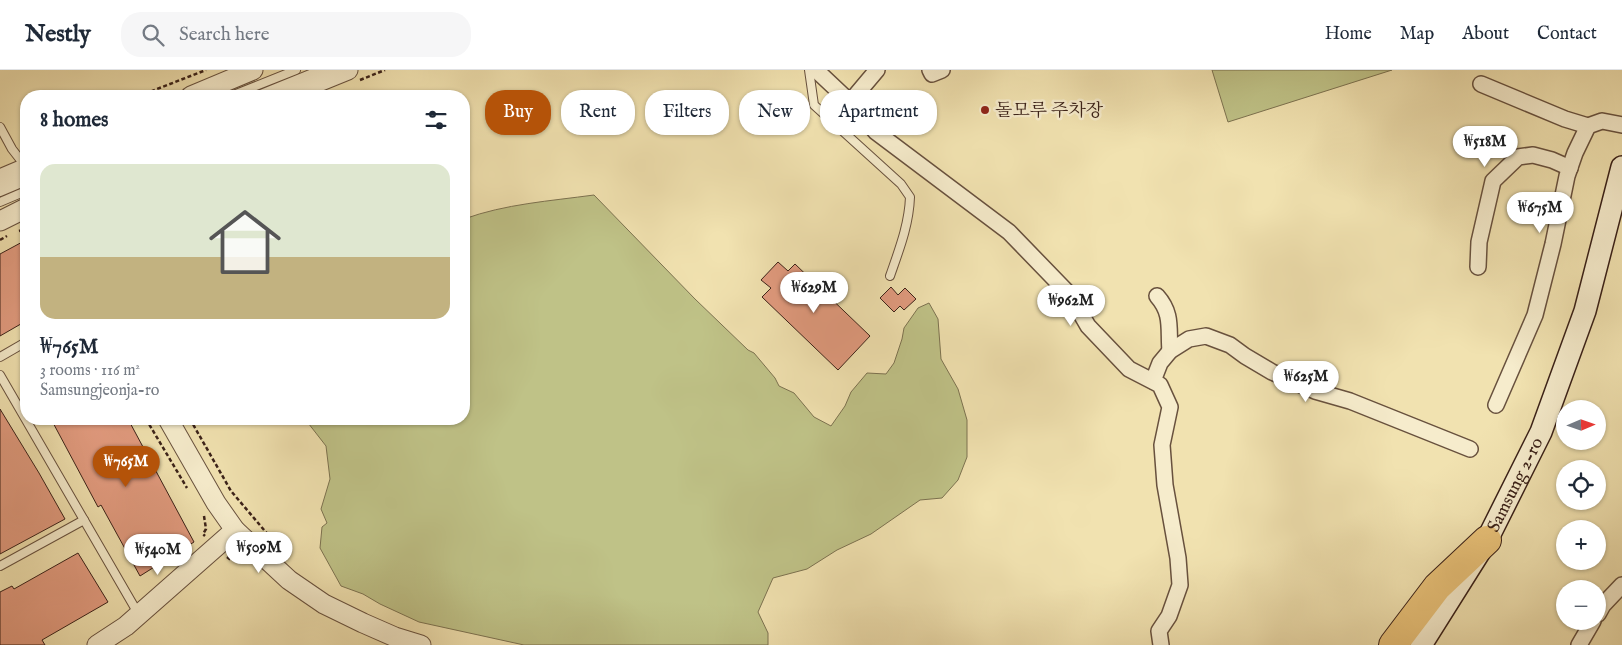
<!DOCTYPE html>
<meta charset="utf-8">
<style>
body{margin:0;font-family:"IM FELL English","Noto Serif KR",serif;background:#f6f6f7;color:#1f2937;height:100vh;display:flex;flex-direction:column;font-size:19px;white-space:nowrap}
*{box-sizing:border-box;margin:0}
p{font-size:16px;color:#747a83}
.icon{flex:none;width:28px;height:28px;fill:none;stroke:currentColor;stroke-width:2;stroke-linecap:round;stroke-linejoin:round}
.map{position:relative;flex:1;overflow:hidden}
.drawer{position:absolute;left:20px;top:20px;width:450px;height:335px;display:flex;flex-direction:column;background:#fff;border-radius:20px;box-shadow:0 1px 4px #0004}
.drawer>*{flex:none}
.banner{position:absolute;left:485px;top:20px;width:475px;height:45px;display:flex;gap:10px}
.needle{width:32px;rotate:88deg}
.fabs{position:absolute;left:1556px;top:330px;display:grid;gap:10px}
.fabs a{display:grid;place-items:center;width:50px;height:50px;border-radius:50%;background:#fff;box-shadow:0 1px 4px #0004;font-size:25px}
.price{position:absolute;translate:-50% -42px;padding:0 11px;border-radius:18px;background:#fff;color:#222;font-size:16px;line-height:32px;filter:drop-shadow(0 1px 2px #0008)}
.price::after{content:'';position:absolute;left:50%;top:30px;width:15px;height:11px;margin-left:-8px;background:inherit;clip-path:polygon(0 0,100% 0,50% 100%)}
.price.on{background:#b45309;color:#fff}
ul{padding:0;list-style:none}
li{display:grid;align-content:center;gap:10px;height:265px;padding:0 20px}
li+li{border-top:1px solid #e0e1e3}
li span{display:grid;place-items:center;height:155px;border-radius:15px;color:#555}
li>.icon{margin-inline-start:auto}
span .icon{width:90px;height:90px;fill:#fffc;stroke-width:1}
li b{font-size:21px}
h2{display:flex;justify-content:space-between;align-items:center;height:60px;padding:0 20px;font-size:21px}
.pill{padding:0 18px;border-radius:20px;background:#fff;box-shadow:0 1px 4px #0004;font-size:18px;line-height:45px}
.pill.on{background:#b45309;color:#fff}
header{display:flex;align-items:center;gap:30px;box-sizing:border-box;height:70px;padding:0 25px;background:#fff;border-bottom:1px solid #e0e1e3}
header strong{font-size:24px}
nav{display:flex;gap:28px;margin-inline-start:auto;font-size:18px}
.search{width:350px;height:45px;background:#f6f6f7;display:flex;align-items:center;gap:12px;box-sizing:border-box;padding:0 18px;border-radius:20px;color:#747a83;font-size:19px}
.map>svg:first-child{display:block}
.green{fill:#bfc287;stroke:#7c7250}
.building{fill:#e29b7f;stroke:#3a2118}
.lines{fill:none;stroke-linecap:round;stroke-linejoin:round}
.service-casing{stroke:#68513e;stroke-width:10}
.minor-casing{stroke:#68513e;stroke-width:18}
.tertiary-casing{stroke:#68513e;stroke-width:21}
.secondary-casing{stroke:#3a2118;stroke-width:24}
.motorway-casing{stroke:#3a2118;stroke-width:30}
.path{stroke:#3a2118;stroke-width:2.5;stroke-dasharray:4 2.5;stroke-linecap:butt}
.service{stroke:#f6eccc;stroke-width:8}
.minor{stroke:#f6eccc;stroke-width:15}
.tertiary{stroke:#f6eccc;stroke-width:19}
.secondary{stroke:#f6eccc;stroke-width:21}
.motorway{stroke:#e8c178;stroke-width:28}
.poi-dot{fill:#8f2418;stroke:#f6eccc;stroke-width:2}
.labels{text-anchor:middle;stroke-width:5;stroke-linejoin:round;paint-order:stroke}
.poi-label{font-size:18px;fill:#3a2118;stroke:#f6eccc;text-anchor:start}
.street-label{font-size:18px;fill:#3a2118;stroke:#f6eccc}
</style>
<header>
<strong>Nestly</strong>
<div class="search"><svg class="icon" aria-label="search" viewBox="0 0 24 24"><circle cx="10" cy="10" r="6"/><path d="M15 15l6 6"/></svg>Search here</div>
<nav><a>Home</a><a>Map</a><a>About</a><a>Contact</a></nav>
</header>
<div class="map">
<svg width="1622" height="575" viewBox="0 0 1622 575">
<rect width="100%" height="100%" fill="#f1e2b0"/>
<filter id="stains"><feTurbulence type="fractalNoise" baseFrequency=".004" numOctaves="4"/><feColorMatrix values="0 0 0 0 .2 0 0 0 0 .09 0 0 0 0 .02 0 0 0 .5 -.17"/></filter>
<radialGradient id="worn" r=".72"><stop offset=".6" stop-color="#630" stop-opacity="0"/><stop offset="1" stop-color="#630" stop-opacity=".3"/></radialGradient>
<g class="green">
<polygon points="1212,0 1392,0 1228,52"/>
<path d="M594,125L695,229L748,280L754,283L775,308L779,316L794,323L814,347L831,356L845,336L851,322L867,303L886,304L894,293L902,269L904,258L918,238L929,233L938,249L941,289L958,319L967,350V387L958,410L942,428L920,430L871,464L837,480L807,499L773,508L758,542L768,563V575H524L419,552L380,534L363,524L341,516L320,478L322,457L327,453L321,439L330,409L326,376L305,349H464V149C505,134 550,131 594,125Z"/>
</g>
<g class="building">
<polygon points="26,170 26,251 0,266 0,184"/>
<polygon points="778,192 788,201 795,194 870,266 838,300 762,227 771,218 761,210"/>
<polygon points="891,217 898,225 905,218 916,229 904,240 900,236 894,242 880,228"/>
<polygon points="0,339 39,403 65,449 0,484"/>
<polygon points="51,349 128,349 194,472 140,506 101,435 98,437"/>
<polygon points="78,483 108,532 42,570 45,575 0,575 0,522 12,516 14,519"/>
</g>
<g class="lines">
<g class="service-casing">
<g id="service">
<path d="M809,0L814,35L901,114L910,127C909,155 899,180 890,206"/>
<polyline points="231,26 296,0"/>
<polyline points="256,26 320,0"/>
<polyline points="0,57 12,79 26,97"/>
<polyline points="0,122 26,111"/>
<polyline points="0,132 26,121"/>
<polyline points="0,287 26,272"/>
<polyline points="0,305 139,545"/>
<polyline points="0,496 84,450"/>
</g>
</g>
<g class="minor-casing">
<g id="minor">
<polyline points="816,0 850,32 876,62 1009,162 1070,225 1088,256 1129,299 1160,315 1170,337 1162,375 1165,415 1178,488 1180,515 1169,546 1159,561 1161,575"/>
<polyline points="930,0 932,4 942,0"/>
<polyline points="1481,14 1565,49 1588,56"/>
<polyline points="850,32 877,0"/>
<polyline points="1478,197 1479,172 1493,111 1518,87 1533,85 1552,90 1570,98"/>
<path d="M1157,226C1173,244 1168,259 1170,281"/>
<polyline points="1153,311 1160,293 1170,281 1189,269 1206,266 1230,275 1245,286 1272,302 1315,321 1350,331 1470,379"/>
<polyline points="1496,335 1535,245 1553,174 1567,106 1575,83 1588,56 1602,51 1622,55"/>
<polyline points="1598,544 1603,535 1622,515"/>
<polyline points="1579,575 1593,551"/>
</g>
</g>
<g class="tertiary-casing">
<g id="tertiary">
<polyline points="191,26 253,0"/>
<polyline points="284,26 348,0"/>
<polyline points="0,109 26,98"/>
<polyline points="0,151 26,138"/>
<polyline points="168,349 216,433 235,460 289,510 324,534 363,553 395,567 421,575"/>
<polyline points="97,575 126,556 235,460"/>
</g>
</g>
<g class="secondary-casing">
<g id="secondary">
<path id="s1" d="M1421,575L1487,470L1541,362L1585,241L1622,97"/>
</g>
</g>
<g class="motorway-casing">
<polyline id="motorway" points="1393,575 1437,517 1487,470"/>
</g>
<g class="path">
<polyline points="360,10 385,0"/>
<polyline points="139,26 206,0"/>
<polyline points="19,161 26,159"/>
<polyline points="0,170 7,166"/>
<polyline points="146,349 187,418"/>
<polyline points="190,349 231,421 270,467 267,468"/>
<polyline points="204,446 206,459 203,464 205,466"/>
<polyline points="227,487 231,490 239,485"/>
</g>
<use href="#service" class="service"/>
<use href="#minor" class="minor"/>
<use href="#tertiary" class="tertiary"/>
<use href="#secondary" class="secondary"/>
<use href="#motorway" class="motorway"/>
</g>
<circle class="poi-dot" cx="985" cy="40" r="5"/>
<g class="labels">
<g class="poi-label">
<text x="995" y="46">돌모루 주차장</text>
</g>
<g class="street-label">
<text dy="6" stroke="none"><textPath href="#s1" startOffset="186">Samsung 2-ro</textPath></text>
</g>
</g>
<rect width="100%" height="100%" filter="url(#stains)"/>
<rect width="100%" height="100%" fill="url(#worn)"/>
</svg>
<div class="fabs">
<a><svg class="needle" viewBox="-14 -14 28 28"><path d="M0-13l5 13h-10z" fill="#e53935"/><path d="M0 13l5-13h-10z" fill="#747a83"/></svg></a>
<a><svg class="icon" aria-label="locate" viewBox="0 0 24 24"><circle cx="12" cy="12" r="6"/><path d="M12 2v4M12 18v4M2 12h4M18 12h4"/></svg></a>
<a>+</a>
<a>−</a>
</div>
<b class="price" style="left:1485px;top:98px">₩518M</b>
<b class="price" style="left:1540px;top:164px">₩675M</b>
<b class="price" style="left:814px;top:244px">₩629M</b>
<b class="price" style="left:1071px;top:257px">₩962M</b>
<b class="price" style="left:1306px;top:333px">₩625M</b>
<b class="price on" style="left:126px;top:418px">₩765M</b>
<b class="price" style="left:259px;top:504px">₩509M</b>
<b class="price" style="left:158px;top:506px">₩540M</b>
<div class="banner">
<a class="pill on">Buy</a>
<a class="pill">Rent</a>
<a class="pill">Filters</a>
<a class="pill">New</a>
<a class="pill">Apartment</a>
</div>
<section class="drawer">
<h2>8 homes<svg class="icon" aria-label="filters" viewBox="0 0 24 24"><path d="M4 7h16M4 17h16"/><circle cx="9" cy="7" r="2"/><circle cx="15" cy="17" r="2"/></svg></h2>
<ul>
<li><span style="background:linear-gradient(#dfe7d0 60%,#c2b280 0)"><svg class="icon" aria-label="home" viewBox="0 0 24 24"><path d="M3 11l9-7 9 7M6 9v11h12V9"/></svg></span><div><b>₩765M</b><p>3 rooms · 116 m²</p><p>Samsungjeonja-ro</p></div></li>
</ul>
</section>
</div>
